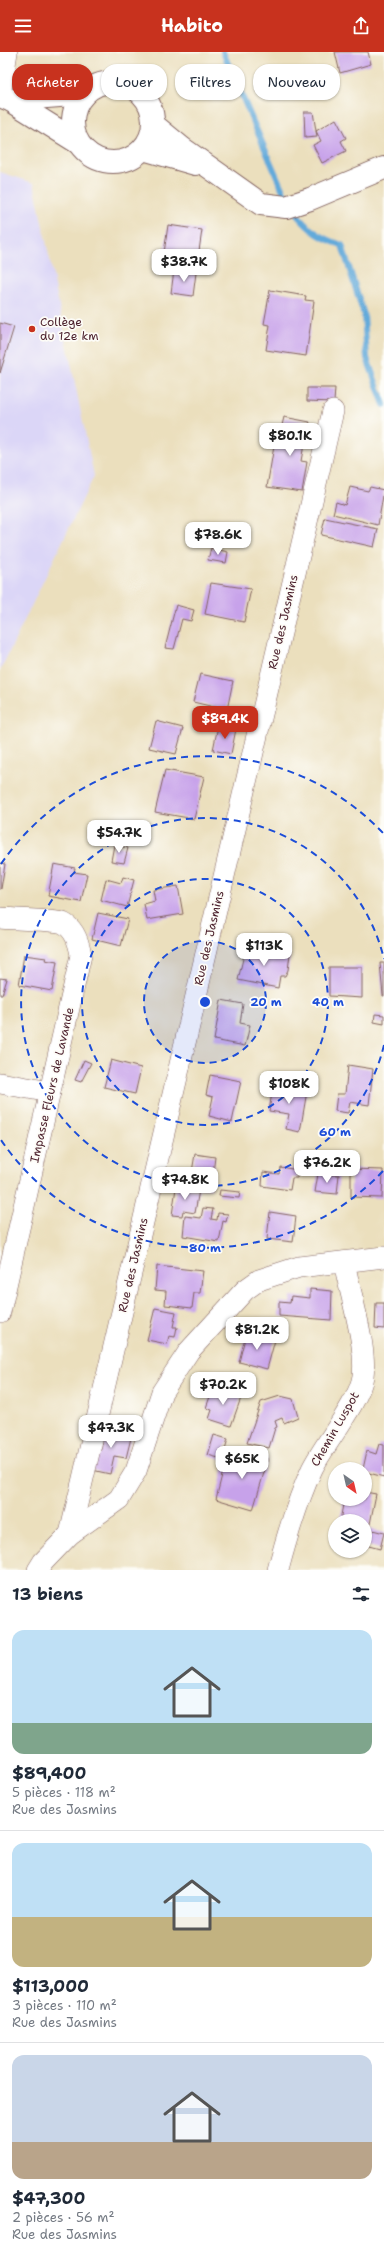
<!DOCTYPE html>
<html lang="fr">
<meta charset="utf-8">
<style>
body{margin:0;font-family:"Shantell Sans",sans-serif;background:#f6f6f7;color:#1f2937;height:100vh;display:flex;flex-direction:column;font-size:15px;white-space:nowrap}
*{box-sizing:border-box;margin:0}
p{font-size:13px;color:#747a83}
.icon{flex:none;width:22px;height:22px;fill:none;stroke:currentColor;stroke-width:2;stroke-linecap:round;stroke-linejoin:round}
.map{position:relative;height:1518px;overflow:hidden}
.sheet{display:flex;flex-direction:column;background:#fff;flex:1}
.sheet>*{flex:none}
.hud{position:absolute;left:12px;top:12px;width:360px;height:36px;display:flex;gap:8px}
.needle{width:26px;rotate:146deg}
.buttons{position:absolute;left:328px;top:1410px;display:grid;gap:8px}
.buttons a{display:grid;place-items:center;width:44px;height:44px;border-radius:50%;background:#fff;box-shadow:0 1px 3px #0004;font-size:20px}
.price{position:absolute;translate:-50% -34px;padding:0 9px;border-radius:8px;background:#fff;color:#222;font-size:13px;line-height:26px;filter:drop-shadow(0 1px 2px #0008)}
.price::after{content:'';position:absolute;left:50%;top:24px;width:12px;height:9px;margin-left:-6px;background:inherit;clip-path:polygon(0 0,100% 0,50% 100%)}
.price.current{background:#c8321e;color:#fff}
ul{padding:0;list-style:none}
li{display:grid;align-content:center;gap:8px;height:212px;padding:0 12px}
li+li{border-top:1px solid #e0e1e3}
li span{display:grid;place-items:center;height:124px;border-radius:12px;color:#555}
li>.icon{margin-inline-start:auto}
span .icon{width:72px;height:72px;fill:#fffc;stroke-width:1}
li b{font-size:17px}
h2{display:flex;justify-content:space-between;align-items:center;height:48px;padding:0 12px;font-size:17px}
.pill{padding:0 14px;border-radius:16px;background:#fff;box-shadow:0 1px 3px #0004;font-size:14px;line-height:36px}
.pill.current{background:#c8321e;color:#fff}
header{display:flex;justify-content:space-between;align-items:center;height:52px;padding:0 12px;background:#c8321e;color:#fff;font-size:18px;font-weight:700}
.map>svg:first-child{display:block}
.built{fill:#dbd6f7}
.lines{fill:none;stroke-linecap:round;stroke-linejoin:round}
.stream{stroke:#64aada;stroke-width:6}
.building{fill:#c7a2ea}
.street-casing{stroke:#82625e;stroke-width:22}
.primary-casing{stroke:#82625e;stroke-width:24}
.street{stroke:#fff;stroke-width:21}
.primary{stroke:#fff;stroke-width:22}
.ring{fill:none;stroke:#1d4ed8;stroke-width:2;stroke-dasharray:7 5}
.poi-dot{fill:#c8321e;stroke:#fdfcf7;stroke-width:1.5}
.labels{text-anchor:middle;stroke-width:3.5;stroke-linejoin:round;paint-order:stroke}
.poi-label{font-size:12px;fill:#4a1f2b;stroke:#fdfcf7;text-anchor:start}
.street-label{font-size:12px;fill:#4a1f2b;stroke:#fdfcf7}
.centre{fill:#1d4ed8;stroke:#fdfcf7;stroke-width:2}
.ring-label{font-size:12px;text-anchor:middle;font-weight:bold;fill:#1d4ed8;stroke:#fdfcf7;stroke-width:3.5;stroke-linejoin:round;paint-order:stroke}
</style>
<header><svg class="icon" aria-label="menu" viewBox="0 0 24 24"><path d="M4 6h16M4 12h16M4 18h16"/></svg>Habito<svg class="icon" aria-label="share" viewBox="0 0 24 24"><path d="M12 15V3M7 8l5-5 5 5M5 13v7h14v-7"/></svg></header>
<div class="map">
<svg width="384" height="1518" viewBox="0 0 384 1518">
<rect width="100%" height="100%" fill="#fdfcf7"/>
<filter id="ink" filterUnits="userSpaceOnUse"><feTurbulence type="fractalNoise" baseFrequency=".025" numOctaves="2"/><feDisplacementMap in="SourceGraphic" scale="8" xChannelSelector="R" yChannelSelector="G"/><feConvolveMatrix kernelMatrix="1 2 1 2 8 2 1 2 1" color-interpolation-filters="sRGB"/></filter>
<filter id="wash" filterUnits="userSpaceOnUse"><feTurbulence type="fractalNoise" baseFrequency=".012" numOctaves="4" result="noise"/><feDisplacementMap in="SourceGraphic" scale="16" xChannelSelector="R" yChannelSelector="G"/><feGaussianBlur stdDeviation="0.9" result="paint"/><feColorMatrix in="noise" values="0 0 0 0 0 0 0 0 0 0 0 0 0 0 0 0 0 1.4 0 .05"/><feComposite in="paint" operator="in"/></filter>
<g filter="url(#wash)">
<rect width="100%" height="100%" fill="#ebdfbd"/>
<polygon class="built" points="0,120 34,131 94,424 0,619"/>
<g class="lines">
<path class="stream" d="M223,0L290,155C306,175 317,185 342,193L364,263L367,306L384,353"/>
</g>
<g id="blocks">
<g class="building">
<polygon points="335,0 368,0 371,12 340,21"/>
<polygon points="304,60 313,60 317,85 305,86"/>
<polygon points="336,67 346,86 341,89 346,99 322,111 313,93 321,89 316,79"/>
<polygon points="168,173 202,178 198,206 164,201"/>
<polygon points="174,218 196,221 193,244 171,241"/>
<polygon points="270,238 306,244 305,248 314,249 306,304 266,298 270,273 264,272"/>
<polygon points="0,271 14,275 0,321"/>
<polygon points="307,336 335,336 334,350 307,349"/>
<polygon points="284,365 310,370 307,377 311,378 309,388 305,387 301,409 307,410 302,440 267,435 274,394 277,394"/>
<polygon points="350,435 368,439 370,435 384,438 378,473 333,462 336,450 345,453"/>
<polygon points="325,466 378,477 374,495 321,483"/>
<polygon points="211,496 228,500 226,511 208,508"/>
<polygon points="211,531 251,537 244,570 205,562"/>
<polygon points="176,553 194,558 191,569 182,567 174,597 165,596"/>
<polygon points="200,622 233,629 227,658 193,650"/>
<polygon points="156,669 183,676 176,702 149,696"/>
<polygon points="218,674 236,677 231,702 213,698"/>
<polygon points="165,718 204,725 194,767 155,760"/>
<polygon points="114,793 128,796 124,811 111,809"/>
<polygon points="0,811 5,812 1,837 0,837"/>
<polygon points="54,812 75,816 74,820 87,822 81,850 48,844"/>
<polygon points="123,825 134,828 127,855 101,848 106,827 121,831"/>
<polygon points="178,834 183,862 147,868 144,852 155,849 153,838"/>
<polygon points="98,861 128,867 121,894 92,887"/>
<polygon points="246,894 290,902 288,918 285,924 280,924 278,936 238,928"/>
<polygon points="24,903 46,906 45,908 57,910 52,939 19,933"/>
<polygon points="380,911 384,911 384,944 383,944"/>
<polygon points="329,915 362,915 362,946 329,944"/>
<polygon points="0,926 7,927 2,943 0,943"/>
<polygon points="221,948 243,952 240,971 250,973 245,994 214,988"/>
<polygon points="375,962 384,963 384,972 374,970"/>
<polygon points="84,1008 91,1011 81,1030 75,1028"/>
<polygon points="111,1008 141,1016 135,1042 104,1035"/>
<polygon points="348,1013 373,1017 369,1053 350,1050 348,1061 335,1059 337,1042 345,1042"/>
<polygon points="210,1023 241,1029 232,1070 209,1064 213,1045 206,1043"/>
<polygon points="273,1034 307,1039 300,1080 286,1077 289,1062 269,1059"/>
<polygon points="195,1102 215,1105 211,1137 185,1135 187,1119 192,1120"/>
<polygon points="280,1115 298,1118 297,1126 292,1126 290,1138 262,1134 263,1120 279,1122"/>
<polygon points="351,1117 383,1118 382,1146 351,1145"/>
<polygon points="318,1122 339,1123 337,1142 315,1140"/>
<polygon points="176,1136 199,1138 195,1161 183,1159 182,1164 172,1163"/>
<polygon points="220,1138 240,1140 239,1146 219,1144"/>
<polygon points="203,1156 213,1157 211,1167 217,1168 218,1161 228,1162 226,1170 223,1169 219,1190 183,1184 185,1164 201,1166"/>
<polygon points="270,1160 296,1164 293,1190 267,1187"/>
<polygon points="157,1214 203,1219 200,1241 194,1241 192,1256 165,1253 166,1239 155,1238"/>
<polygon points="310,1237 332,1239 331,1268 279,1264 279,1250 290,1251 291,1244 310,1246"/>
<polygon points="376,1251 384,1251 384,1277 375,1276"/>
<polygon points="155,1256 176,1260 173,1275 177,1275 175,1285 169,1284 167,1292 147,1288"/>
<polygon points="246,1282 275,1288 267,1317 239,1310"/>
<polygon points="213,1336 242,1343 231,1374 209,1367 212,1358 206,1356"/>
<polygon points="280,1344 293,1347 298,1365 284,1371 282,1366 275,1369 277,1375 275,1376 269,1396 247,1391 261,1350"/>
<polygon points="107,1371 120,1373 118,1384 131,1386 126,1406 114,1404 110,1422 92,1418 95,1400 100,1401"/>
<polygon points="214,1383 228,1387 222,1407 208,1403"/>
<polygon points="379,1392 384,1393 384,1425 365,1420 365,1417 363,1417 367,1399 376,1402"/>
<polygon points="240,1399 268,1407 253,1458 216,1447 226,1407 237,1409"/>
<polygon points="365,1440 376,1442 369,1477 384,1481 380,1497 365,1493 365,1469 340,1469 344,1447 365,1447"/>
</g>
</g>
</g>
<g filter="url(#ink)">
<use href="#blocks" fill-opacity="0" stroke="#82625e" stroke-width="1"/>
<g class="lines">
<g class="street-casing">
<g id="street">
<polyline points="0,44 7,0"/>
<path d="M0,866C11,867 55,868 63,871C75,877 79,891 81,903L0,1260"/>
<polyline points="0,1031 50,1040"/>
<polyline points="70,1482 333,359"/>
<polyline points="38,1518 43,1510 70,1482 119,1447 136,1419 162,1340 189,1299 245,1238 259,1228 299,1215 384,1205"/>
<path d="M278,1518C287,1484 297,1449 312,1417C324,1392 360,1349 363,1324C367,1294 350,1241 344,1210"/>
</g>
</g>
<g class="primary-casing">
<g id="primary">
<circle cx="113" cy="70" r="40"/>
<polyline points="0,44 10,48 77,90"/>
<polyline points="10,48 84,42"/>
<polyline points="154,73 182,96 261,152 286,155 310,147 384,116"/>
<polyline points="143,97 195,112"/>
</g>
</g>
<use href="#street" class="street"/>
<use href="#primary" class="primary"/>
</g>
</g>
<circle cx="205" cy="950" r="61" fill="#1d4ed8" fill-opacity=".12"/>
<g class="ring">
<circle cx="205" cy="950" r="61"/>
<circle cx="205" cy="950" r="123"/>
<path d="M384 993A184 184 0 1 1 384 907"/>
<path d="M383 1119A246 246 0 0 1 1 1088M1 812A246 246 0 0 1 383 781"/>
</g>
<circle class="poi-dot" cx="32" cy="277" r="4"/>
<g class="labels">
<g class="poi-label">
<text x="40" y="274">Collège<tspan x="40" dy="14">du 12e km</tspan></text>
</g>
<g class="street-label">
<text transform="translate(283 570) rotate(-77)" y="4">Rue des Jasmins</text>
<text transform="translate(209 886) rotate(-77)" y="4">Rue des Jasmins</text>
<text transform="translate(52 1033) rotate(-77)" y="4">Impasse Fleurs de Lavande</text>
<text transform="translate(133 1213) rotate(-77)" y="4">Rue des Jasmins</text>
<text transform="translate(335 1377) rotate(-60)" y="4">Chemin Luspot</text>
</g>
</g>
<circle cx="205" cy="950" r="6" class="centre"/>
<g class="ring-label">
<text x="266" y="954">20 m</text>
<text x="328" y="954">40 m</text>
<text x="335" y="1084">60 m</text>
<text x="205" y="1200">80 m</text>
</g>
</svg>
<div class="buttons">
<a><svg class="needle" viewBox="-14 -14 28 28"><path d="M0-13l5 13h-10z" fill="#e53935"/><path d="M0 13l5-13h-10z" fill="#747a83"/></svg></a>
<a><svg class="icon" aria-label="layers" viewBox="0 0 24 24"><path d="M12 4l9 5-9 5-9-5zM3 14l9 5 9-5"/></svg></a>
</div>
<b class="price" style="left:184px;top:231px">$38.7K</b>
<b class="price" style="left:290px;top:405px">$80.1K</b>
<b class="price" style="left:218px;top:504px">$78.6K</b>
<b class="price current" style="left:225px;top:688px">$89.4K</b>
<b class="price" style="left:119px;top:802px">$54.7K</b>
<b class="price" style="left:264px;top:915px">$113K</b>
<b class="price" style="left:289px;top:1053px">$108K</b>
<b class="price" style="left:327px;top:1132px">$76.2K</b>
<b class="price" style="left:185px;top:1149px">$74.8K</b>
<b class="price" style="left:257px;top:1299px">$81.2K</b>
<b class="price" style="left:223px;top:1354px">$70.2K</b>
<b class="price" style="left:111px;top:1397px">$47.3K</b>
<b class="price" style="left:242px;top:1428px">$65K</b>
<div class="hud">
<a class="pill current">Acheter</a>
<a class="pill">Louer</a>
<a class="pill">Filtres</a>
<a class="pill">Nouveau</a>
</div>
</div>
<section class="sheet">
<h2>13 biens<svg class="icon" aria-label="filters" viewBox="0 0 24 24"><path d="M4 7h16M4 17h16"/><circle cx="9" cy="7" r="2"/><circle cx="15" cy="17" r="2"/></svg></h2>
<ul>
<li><span style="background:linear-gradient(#bfe0f5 75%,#7fa58c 0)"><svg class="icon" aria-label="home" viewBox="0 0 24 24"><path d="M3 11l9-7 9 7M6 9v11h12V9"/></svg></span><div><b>$89,400</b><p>5 pièces · 118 m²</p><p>Rue des Jasmins</p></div></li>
<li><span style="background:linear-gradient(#bfe0f5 60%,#c2b280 0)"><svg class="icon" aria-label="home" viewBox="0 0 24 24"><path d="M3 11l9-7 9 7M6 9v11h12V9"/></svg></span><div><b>$113,000</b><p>3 pièces · 110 m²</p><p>Rue des Jasmins</p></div></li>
<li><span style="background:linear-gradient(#c9d6e8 70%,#b9a48a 0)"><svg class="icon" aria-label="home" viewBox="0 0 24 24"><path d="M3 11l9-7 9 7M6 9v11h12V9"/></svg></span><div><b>$47,300</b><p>2 pièces · 56 m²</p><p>Rue des Jasmins</p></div></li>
</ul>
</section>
